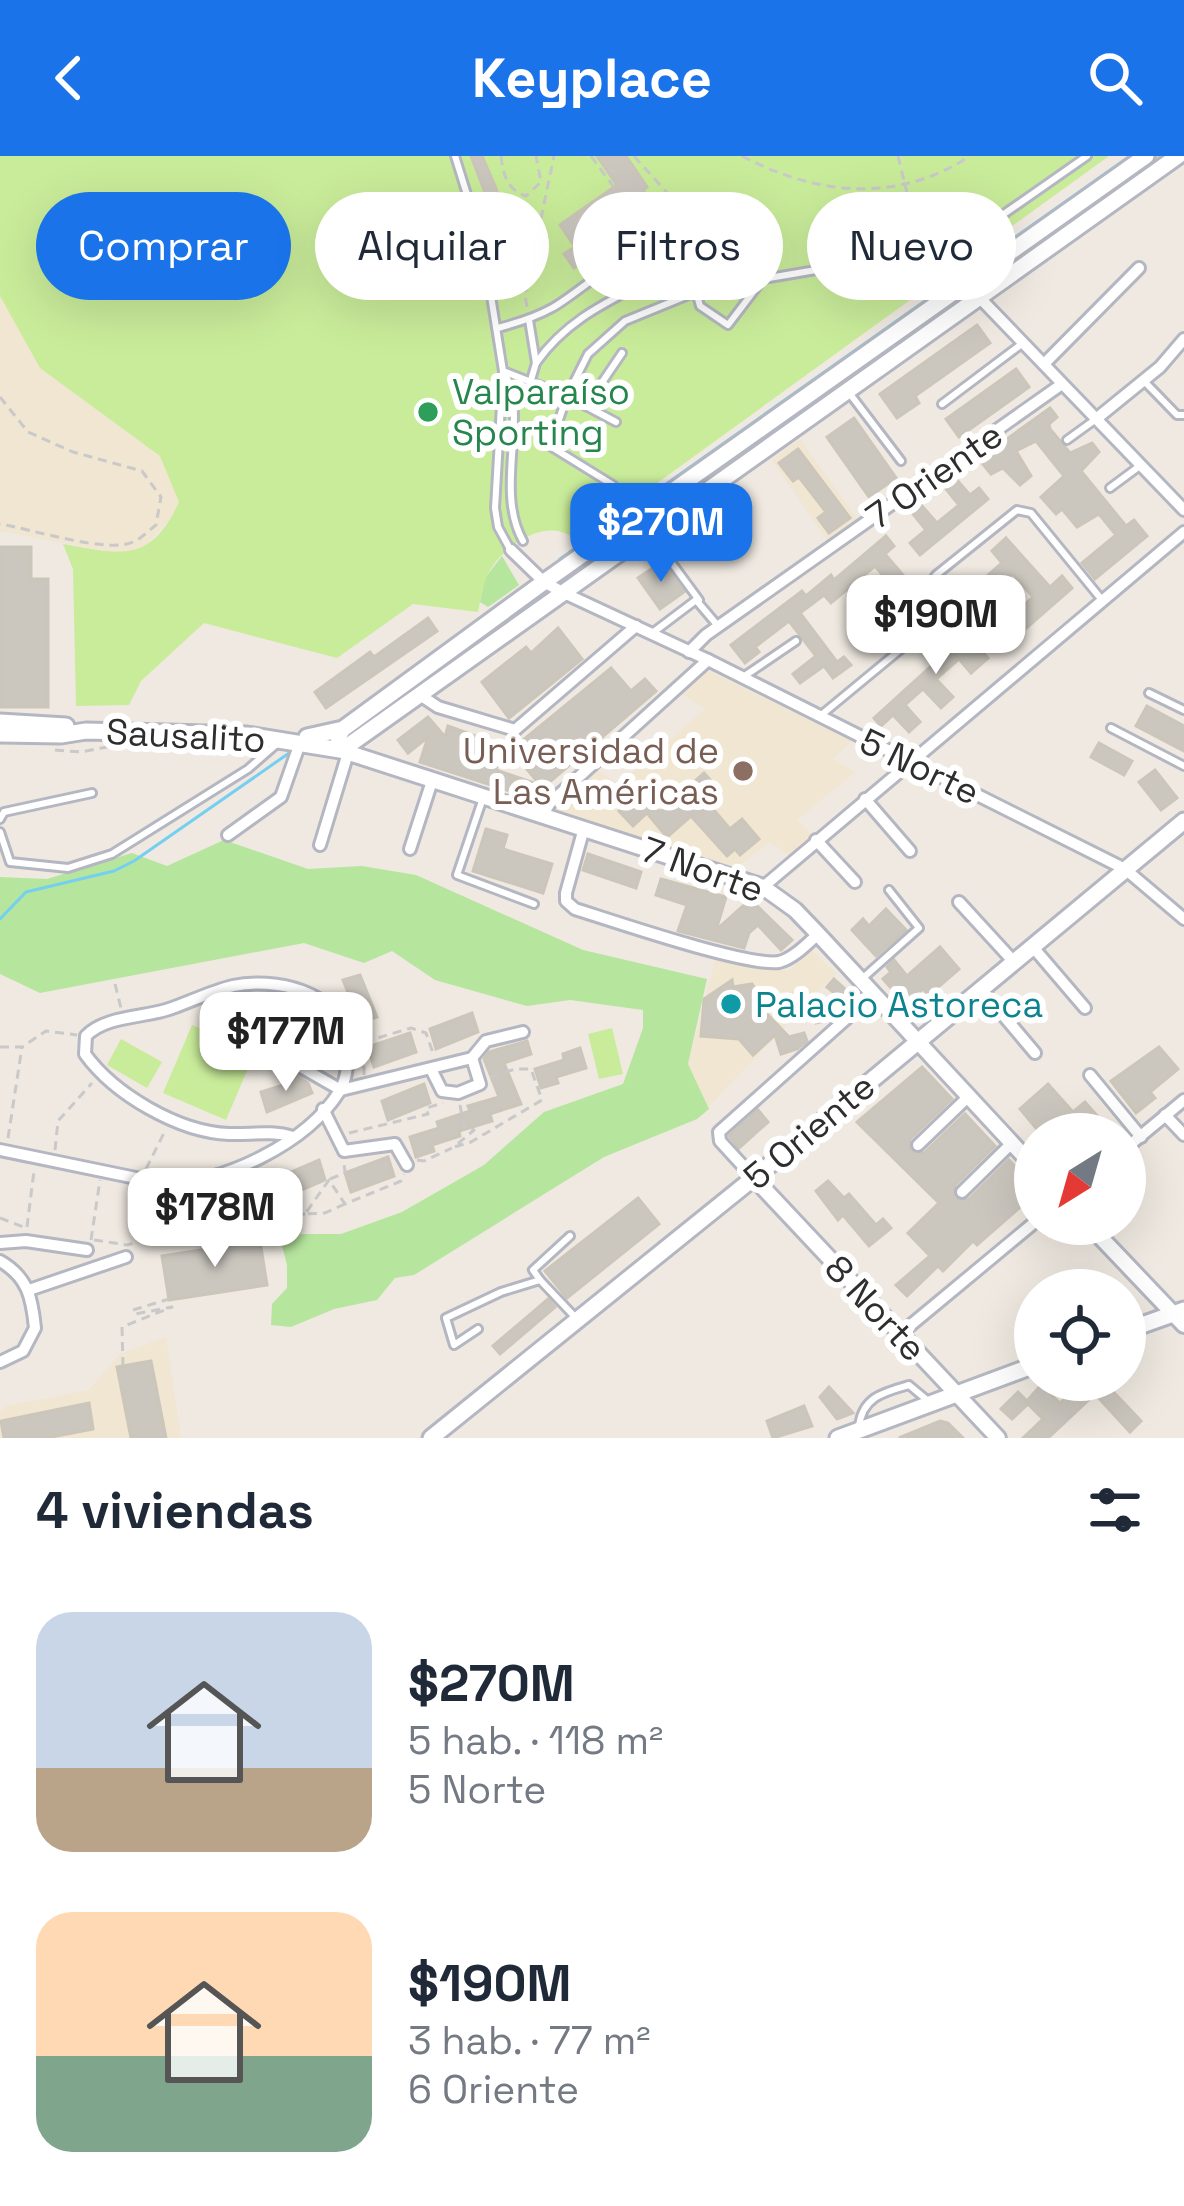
<!DOCTYPE html>
<html lang="es">
<meta charset="utf-8">
<style>
body{margin:0;font-family:"Space Grotesk",sans-serif;background:#f6f6f7;color:#1f2937;height:100vh;display:flex;flex-direction:column;font-size:45px;white-space:nowrap}
*{box-sizing:border-box;margin:0}
p{font-size:39px;color:#747a83}
.icon{flex:none;width:66px;height:66px;fill:none;stroke:currentColor;stroke-width:2;stroke-linecap:round;stroke-linejoin:round}
.map{position:relative;height:1282px;overflow:hidden}
.details{display:flex;flex-direction:column;background:#fff;flex:1}
.details>*{flex:none}
.banner{position:absolute;left:36px;top:36px;width:1113px;height:108px;display:flex;gap:24px}
.needle{width:78px;rotate:217deg}
.tools{position:absolute;left:1014px;top:957px;display:grid;gap:24px}
.tools a{display:grid;place-items:center;width:132px;height:132px;border-radius:50%;background:#fff;box-shadow:0 12px 48px #0002;font-size:60px}
.price{position:absolute;translate:-50% -102px;padding:0 27px;border-radius:24px;background:#fff;color:#222;font-size:39px;line-height:78px;filter:drop-shadow(0 3px 6px #0008)}
.price::after{content:'';position:absolute;left:50%;top:72px;width:36px;height:27px;margin-left:-18px;background:inherit;clip-path:polygon(0 0,100% 0,50% 100%)}
.price.on{background:#1a73e8;color:#fff}
ul{padding:0;list-style:none}
li{display:flex;align-items:center;gap:36px;height:300px;padding:0 36px}
li span{display:grid;place-items:center;flex:none;width:336px;height:240px;border-radius:36px;color:#555}
li>.icon{margin-inline-start:auto}
span .icon{width:144px;height:144px;fill:#fffc;stroke-width:1}
li b{font-size:51px}
h2{display:flex;justify-content:space-between;align-items:center;height:144px;padding:0 36px;font-size:51px}
.chip{padding:0 42px;border-radius:54px;background:#fff;box-shadow:0 12px 48px #0002;font-size:42px;line-height:108px}
.chip.on{background:#1a73e8;color:#fff}
header{display:flex;justify-content:space-between;align-items:center;height:156px;padding:0 36px;background:#1a73e8;color:#fff;font-size:54px;font-weight:700}
.map>svg:first-child{display:block}
.education{fill:#f0e6d1}
.green{fill:#b6e59e}
.pitch{fill:#c9ec9a}
.lines{fill:none;stroke-linecap:round;stroke-linejoin:round}
.stream{stroke:#75cff0;stroke-width:3}
.building{fill:#cbc7bf;stroke:#cbc5ba;stroke-width:3}
.service-casing{stroke:#b4b7c1;stroke-width:12}
.minor-casing{stroke:#b4b7c1;stroke-width:16}
.tertiary-casing{stroke:#b4b7c1;stroke-width:20}
.secondary-casing{stroke:#b4b7c1;stroke-width:21}
.path{stroke:#c9c9c9;stroke-width:3;stroke-dasharray:9 6;stroke-linecap:butt}
.service{stroke:#fff;stroke-width:6}
.minor{stroke:#fff;stroke-width:10}
.tertiary{stroke:#fff;stroke-width:14}
.secondary{stroke:#fff;stroke-width:15}
.leisure-dot{fill:#2e9e5b;stroke:#fff;stroke-width:4.5}
.education-dot{fill:#8d6e63;stroke:#fff;stroke-width:4.5}
.culture-dot{fill:#0f9aa8;stroke:#fff;stroke-width:4.5}
.labels{text-anchor:middle;stroke-width:12;stroke-linejoin:round;paint-order:stroke}
.leisure-label{font-size:36px;fill:#27864d;stroke:#fff;text-anchor:start}
.street-label{font-size:36px;fill:#2e2e2e;stroke:#fff}
.education-label{font-size:36px;fill:#785e54;stroke:#fff;text-anchor:end}
.culture-label{font-size:36px;fill:#0d838f;stroke:#fff;text-anchor:start}
</style>
<header><svg class="icon" aria-label="back" viewBox="0 0 24 24"><path d="M15 5l-7 7 7 7"/></svg>Keyplace<svg class="icon" aria-label="search" viewBox="0 0 24 24"><circle cx="10" cy="10" r="6"/><path d="M15 15l6 6"/></svg></header>
<div class="map">
<svg width="1184" height="1282" viewBox="0 0 1184 1282">
<rect width="100%" height="100%" fill="#efe9e1"/>
<g class="education">
<polygon points="0,140 40,212 161,300 179,346 172,361 142,393 121,398 0,375"/>
<polygon points="800,283 858,364 828,385 772,304"/>
<polygon points="705,513 852,585 833,603 855,616 797,664 816,682 791,701 770,686 736,712 550,657 596,613 619,628 705,553 680,537"/>
<polygon points="811,794 836,817 697,963 686,951 688,908 716,801 789,815"/>
<polygon points="166,1181 181,1282 0,1282 0,1256 6,1250 89,1234 120,1198"/>
</g>
<g class="green">
<polygon points="1155,0 1166,0 586,414 581,411"/>
<polygon points="502,400 519,429 488,451 480,446 485,422"/>
<polygon points="224,684 308,713 362,710 416,719 583,794 707,823 688,908 709,953 697,963 604,1001 414,1119 395,1122 377,1144 334,1153 291,1171 271,1169 272,1148 287,1132 287,1109 279,1078 341,1078 402,1056 484,1009 544,956 623,928 643,872 643,854 570,844 527,850 435,824 392,795 364,807 304,787 40,837 0,818 0,721 47,723 132,697 167,710"/>
</g>
<g class="pitch">
<path d="M0,0H1109L577,385C550,358 503,388 488,418C482,429 481,443 478,456L413,448L337,502L204,467L141,525L129,549L76,550L73,413L63,388C120,398 150,409 179,346L160,300L40,212L0,140Z"/>
<polygon points="192,869 255,896 226,964 163,937"/>
<polygon points="612,872 623,918 599,923 588,878"/>
<polygon points="121,883 162,906 147,932 107,909"/>
</g>
<g class="lines">
<g class="stream">
<polyline points="560,403 1130,0"/>
<polyline points="0,763 26,736 114,715 134,705 292,595"/>
</g>
</g>
<g class="building">
<polygon points="471,0 482,0 495,30 503,54 494,60"/>
<polygon points="597,0 626,0 647,31 643,34 657,53 574,112 564,98 575,91 560,69 617,29"/>
<polygon points="977,169 990,187 915,240 919,247 897,262 880,238"/>
<polygon points="1016,213 1029,231 959,281 946,263"/>
<polygon points="1050,252 1057,261 1049,268 1050,273 1070,297 1092,287 1099,296 1081,315 1126,370 1134,364 1147,380 1095,423 1082,407 1116,379 1099,358 1077,371 1062,353 1056,358 1041,341 1064,320 1036,285 1016,295 1031,320 1020,329 1003,312 991,318 982,307 993,293"/>
<polygon points="854,262 896,322 869,341 827,281"/>
<polygon points="798,293 850,362 829,377 818,362 826,356 799,321 793,325 779,307"/>
<polygon points="957,324 970,339 979,332 988,343 920,399 910,387 926,374 913,358 922,350 937,367 959,349 946,333"/>
<polygon points="886,380 894,390 885,398 903,419 891,429 875,410 831,447 824,439 800,457 837,506 844,501 851,509 833,522 824,510 800,527 793,518 816,500 789,465 755,491 759,496 745,507 731,489 802,435 806,440 831,419 834,424"/>
<polygon points="1006,382 1050,431 1062,420 1072,432 1008,488 996,474 1033,441 1013,418 970,456 960,444 1002,407 992,395"/>
<polygon points="0,391 31,391 31,423 48,423 48,551 0,551"/>
<polygon points="662,406 684,436 660,453 638,422"/>
<polygon points="428,462 437,475 326,552 315,536 370,496 374,501"/>
<polygon points="954,464 988,502 971,517 959,503 936,523 953,541 941,552 923,533 905,549 920,566 909,576 893,559 881,570 874,562 951,492 938,478"/>
<polygon points="558,472 582,503 509,562 482,526 526,491 531,497"/>
<polygon points="611,512 631,535 645,523 656,535 531,642 514,622 509,635 420,606 428,581 408,597 398,584 428,561 445,581 448,570 503,590 496,614 540,629 511,594"/>
<polygon points="1147,550 1184,570 1184,595 1136,570"/>
<polygon points="1099,587 1132,605 1124,619 1091,601"/>
<polygon points="1155,614 1177,642 1161,654 1139,626"/>
<polygon points="704,617 720,635 707,646 730,673 742,663 759,683 740,699 735,693 727,700 691,660 667,681 647,657 633,670 619,655 641,635 660,656"/>
<polygon points="486,673 507,679 503,693 552,708 543,737 473,715"/>
<polygon points="588,698 641,716 636,732 583,714"/>
<polygon points="661,723 726,741 716,774 744,749 747,752 753,746 792,784 781,794 758,769 749,777 744,792 678,775 687,749 656,739"/>
<polygon points="886,753 906,774 876,800 852,774 863,763 869,770"/>
<polygon points="940,791 959,813 929,839 923,833 905,848 883,823 891,816 887,811 894,804 907,820"/>
<polygon points="360,819 377,861 360,866 343,824"/>
<polygon points="834,823 853,840 832,863 816,867 812,854 843,844 827,831"/>
<polygon points="732,824 733,831 752,828 759,839 755,842 770,866 769,860 789,881 804,877 807,885 797,893 781,898 775,879 753,899 739,883 701,880 704,843"/>
<polygon points="472,857 478,876 436,893 430,873"/>
<polygon points="305,859 322,901 310,905 304,901 288,864"/>
<polygon points="410,877 416,896 374,911 368,891"/>
<polygon points="527,885 531,898 504,907 521,948 490,958 492,965 459,975 460,980 432,989 434,995 416,1001 410,981 439,972 437,966 470,955 468,950 499,941 484,903 489,896"/>
<polygon points="1159,891 1178,913 1150,936 1155,942 1136,957 1111,925"/>
<polygon points="580,892 586,912 556,921 558,927 541,932 535,913 564,904 563,898"/>
<polygon points="922,911 952,943 910,983 910,995 924,997 965,958 995,990 955,1029 954,1042 968,1044 1009,1004 1035,1032 1035,1038 977,1089 973,1085 943,1115 938,1110 907,1140 896,1129 930,1100 908,1077 939,1047 857,966"/>
<polygon points="297,920 308,927 312,937 267,956 261,936 290,927 288,923"/>
<polygon points="424,928 430,947 388,964 382,945"/>
<polygon points="1048,928 1073,956 1085,946 1108,972 1101,978 1041,978 1020,953"/>
<polygon points="758,954 768,966 739,992 729,980"/>
<polygon points="388,1001 394,1020 351,1036 345,1017"/>
<polygon points="319,1004 325,1024 283,1042 277,1022"/>
<polygon points="828,1025 844,1042 849,1038 876,1069 883,1063 891,1072 869,1090 843,1059 838,1064 816,1035"/>
<polygon points="638,1042 659,1068 567,1142 545,1115"/>
<polygon points="260,1085 267,1129 169,1144 162,1100"/>
<polygon points="548,1143 555,1151 500,1198 493,1190"/>
<polygon points="151,1205 166,1282 131,1282 117,1211"/>
<polygon points="1085,1224 1102,1224 1141,1265 1130,1276 1095,1238 1048,1282 1023,1282 1043,1263 1028,1248 1012,1263 1001,1253 1018,1236 1027,1245 1041,1229 1060,1247"/>
<polygon points="829,1231 853,1257 837,1263 820,1241"/>
<polygon points="89,1247 93,1273 46,1282 4,1282 1,1265"/>
<polygon points="804,1250 812,1270 773,1282 767,1265"/>
<polygon points="940,1265 948,1267 963,1282 899,1282"/>
</g>
<g class="lines">
<g class="service-casing">
<g id="service">
<polyline points="455,0 483,90 503,215 567,240 616,266"/>
<polyline points="922,96 964,125"/>
<polyline points="696,136 700,150 728,169 763,123 922,96 981,74 1087,0"/>
<polyline points="529,164 536,207 531,224"/>
<path d="M498,172C517,167 534,162 552,152C587,133 668,52 706,77L702,92C645,135 580,145 536,207"/>
<polyline points="1143,224 1177,259 1184,259"/>
<polyline points="850,238 901,305"/>
<polyline points="942,248 1023,187"/>
<polyline points="586,250 622,197"/>
<polyline points="1067,284 1096,263"/>
<polyline points="613,329 550,290 567,240 588,198 625,165 696,136 740,108 763,123"/>
<polyline points="1110,332 1141,309"/>
<path d="M510,393L498,371L495,352L503,215C531,256 493,332 523,385"/>
<polyline points="663,395 699,444"/>
<polyline points="651,478 696,444 718,470"/>
<polyline points="746,519 796,485"/>
<polyline points="1149,537 1184,554"/>
<polyline points="820,560 941,460 943,448 931,426 936,419 1017,354 1031,357 1102,444"/>
<polyline points="1111,572 1184,610"/>
<polyline points="483,642 457,719 534,748"/>
<polyline points="0,663 4,656 92,637"/>
<polyline points="0,676 10,706 68,712 112,698 248,613 279,586"/>
<polyline points="863,822 919,772 889,734"/>
<polyline points="540,1124 533,1114 570,1080"/>
<polyline points="478,1173 454,1189 446,1162 501,1136 540,1124 575,1161"/>
<path d="M859,1271C862,1241 884,1236 909,1229L927,1244"/>
</g>
</g>
<g class="minor-casing">
<g id="minor">
<polyline points="978,140 1184,354"/>
<polyline points="1044,208 1139,112"/>
<polyline points="1096,263 1160,211 1184,183"/>
<polyline points="511,394 544,426 564,437 708,504 1125,713 1184,763"/>
<polyline points="689,496 706,479 1062,228"/>
<polyline points="423,541 438,551 515,574 636,470"/>
<polyline points="865,643 910,695"/>
<polyline points="542,660 550,647 708,504"/>
<path d="M584,672L566,737V745L575,753C613,765 748,811 779,806C793,803 808,787 818,778"/>
<polyline points="228,679 281,641 300,587"/>
<polyline points="816,684 855,726"/>
<polyline points="320,689 348,597"/>
<polyline points="410,693 432,625"/>
<polyline points="763,731 1184,376"/>
<polyline points="959,746 1014,806"/>
<polyline points="1032,790 1085,852"/>
<polyline points="981,833 1035,897"/>
<polyline points="292,906 341,934 472,902 486,885 523,876"/>
<polyline points="431,913 442,935 458,937 480,928 472,902"/>
<polyline points="1090,919 1141,981"/>
<polyline points="323,953 344,995 395,988 407,1009"/>
<polyline points="1165,959 1184,979"/>
<polyline points="918,989 968,941"/>
<polyline points="1125,993 1184,944"/>
<path d="M0,994L165,1028C225,1026 306,988 339,936C348,923 349,897 347,882C338,835 274,821 233,830C212,835 192,845 172,852C146,862 106,859 86,880L85,898C114,938 178,976 229,978C251,979 271,974 293,981"/>
<polyline points="754,1022 720,985 719,976 874,838"/>
<polyline points="962,1036 1012,987"/>
<polyline points="0,1087 26,1085 87,1094"/>
<path d="M0,1105C28,1121 32,1142 35,1172L23,1195L0,1206"/>
<polyline points="29,1134 126,1101"/>
<polyline points="900,1178 1035,1066"/>
</g>
</g>
<g class="tertiary-casing">
<g id="tertiary">
<polyline points="343,573 338,583 340,594 763,731 795,754 818,778 1035,1012"/>
<polyline points="754,1022 998,1282"/>
<polyline points="1088,1068 1184,1169"/>
</g>
</g>
<g class="secondary-casing">
<g id="secondary">
<polyline points="0,566 66,570"/>
<polyline points="0,578 61,579 86,575 247,579 340,594 349,589 1178,0"/>
<polyline points="307,581 343,573 544,426 1146,0"/>
<polyline points="1125,1175 1184,1154"/>
<polyline points="431,1282 761,1016 1184,665"/>
<polyline points="838,1282 1035,1209"/>
</g>
</g>
<g class="path">
<path d="M501,0C503,18 507,34 526,40L541,26L536,0"/>
<polyline points="591,0 621,41"/>
<polyline points="634,0 689,61"/>
<path d="M742,0C816,39 897,48 970,0"/>
<polyline points="898,0 919,86"/>
<polyline points="527,151 525,139 554,0"/>
<path d="M0,241L28,276L73,296L142,315L161,341L156,369C149,374 141,383 133,386C108,398 31,373 0,368"/>
<polyline points="55,594 81,596 117,589"/>
<polyline points="115,828 121,852"/>
<polyline points="364,886 411,872 426,877 433,897"/>
<polyline points="0,891 22,891 46,875 77,879"/>
<polyline points="364,919 364,886"/>
<polyline points="460,949 464,971 474,974 454,991 471,986 542,944 531,913 515,913 488,922"/>
<polyline points="349,977 428,958 426,952 443,947"/>
<polyline points="8,982 22,891"/>
<polyline points="55,994 58,965 92,927"/>
<polyline points="417,1004 424,1005 452,992"/>
<polyline points="146,1013 166,973"/>
<polyline points="330,1023 345,1017 344,1006"/>
<polyline points="345,1048 325,1057 305,1058 329,1024 345,1048 401,1025 404,1018"/>
<polyline points="0,1062 26,1072"/>
<polyline points="27,1071 34,1015"/>
<polyline points="91,1084 100,1024"/>
<polyline points="94,1084 127,1089 199,1069 305,1058"/>
<polyline points="123,1210 122,1171 172,1151 135,1158 133,1154 169,1143"/>
</g>
<use href="#service" class="service"/>
<use href="#minor" class="minor"/>
<use href="#tertiary" class="tertiary"/>
<use href="#secondary" class="secondary"/>
</g>
<circle class="leisure-dot" cx="428" cy="256" r="12"/>
<circle class="education-dot" cx="743" cy="615" r="12"/>
<circle class="culture-dot" cx="731" cy="848" r="12"/>
<g class="labels">
<g class="leisure-label">
<text x="452" y="248">Valparaíso<tspan x="452" dy="41">Sporting</tspan></text>
</g>
<g class="street-label">
<text transform="translate(934 319) rotate(-35)" y="13">7 Oriente</text>
<text transform="translate(186 579) rotate(3)" y="13">Sausalito</text>
<text transform="translate(920 610) rotate(26)" y="13">5 Norte</text>
<text transform="translate(703 713) rotate(20)" y="13">7 Norte</text>
<text transform="translate(809 975) rotate(-40)" y="13">5 Oriente</text>
<text transform="translate(876 1152) rotate(47)" y="13">8 Norte</text>
</g>
<g class="education-label">
<text x="719" y="607">Universidad de<tspan x="719" dy="41">Las Américas</tspan></text>
</g>
<g class="culture-label">
<text x="755" y="861">Palacio Astoreca</text>
</g>
</g>
</svg>
<div class="tools">
<a><svg class="needle" viewBox="-14 -14 28 28"><path d="M0-13l5 13h-10z" fill="#e53935"/><path d="M0 13l5-13h-10z" fill="#747a83"/></svg></a>
<a><svg class="icon" aria-label="locate" viewBox="0 0 24 24"><circle cx="12" cy="12" r="6"/><path d="M12 2v4M12 18v4M2 12h4M18 12h4"/></svg></a>
</div>
<b class="price on" style="left:661px;top:429px">$270M</b>
<b class="price" style="left:936px;top:521px">$190M</b>
<b class="price" style="left:286px;top:938px">$177M</b>
<b class="price" style="left:215px;top:1114px">$178M</b>
<div class="banner">
<a class="chip on">Comprar</a>
<a class="chip">Alquilar</a>
<a class="chip">Filtros</a>
<a class="chip">Nuevo</a>
</div>
</div>
<section class="details">
<h2>4 viviendas<svg class="icon" aria-label="filters" viewBox="0 0 24 24"><path d="M4 7h16M4 17h16"/><circle cx="9" cy="7" r="2"/><circle cx="15" cy="17" r="2"/></svg></h2>
<ul>
<li><span style="background:linear-gradient(#c9d6e8 65%,#b9a48a 0)"><svg class="icon" aria-label="home" viewBox="0 0 24 24"><path d="M3 11l9-7 9 7M6 9v11h12V9"/></svg></span><div><b>$270M</b><p>5 hab. · 118 m²</p><p>5 Norte</p></div></li>
<li><span style="background:linear-gradient(#ffd9b3 60%,#7fa58c 0)"><svg class="icon" aria-label="home" viewBox="0 0 24 24"><path d="M3 11l9-7 9 7M6 9v11h12V9"/></svg></span><div><b>$190M</b><p>3 hab. · 77 m²</p><p>6 Oriente</p></div></li>
</ul>
</section>
